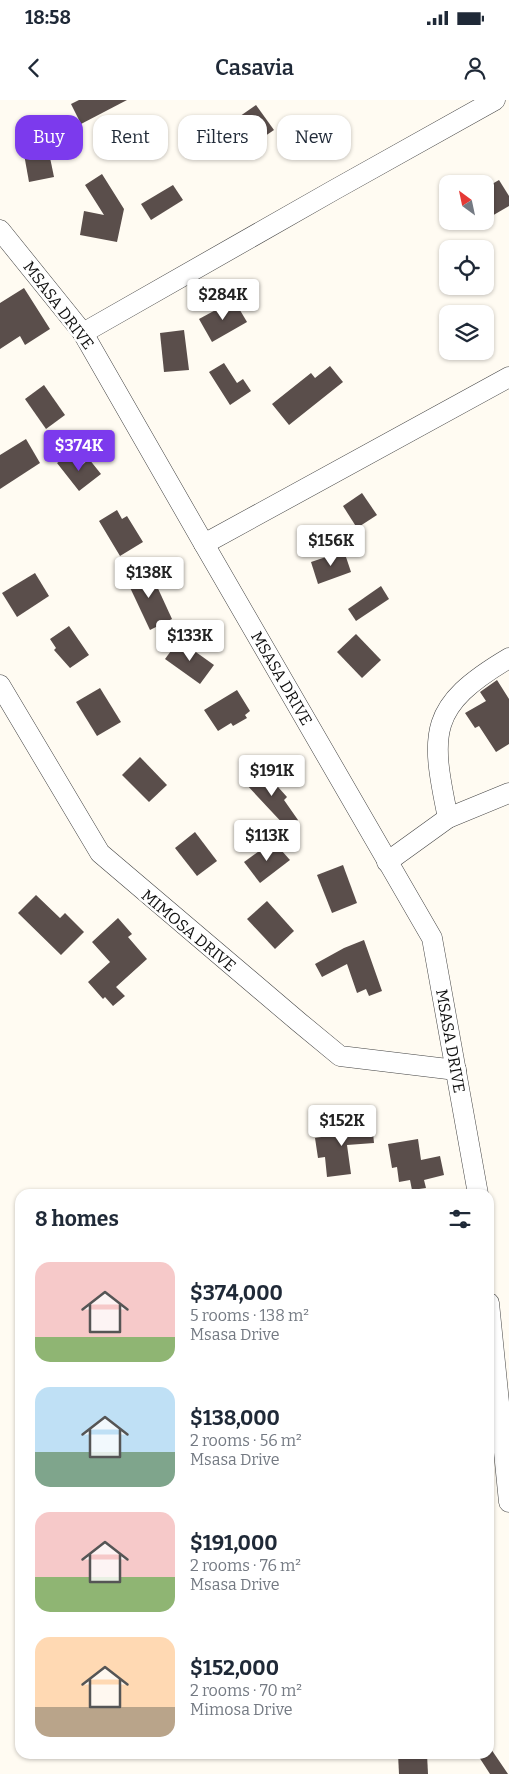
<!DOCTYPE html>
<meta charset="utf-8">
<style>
body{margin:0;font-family:Bitter,serif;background:#f2f2f3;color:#1f2937;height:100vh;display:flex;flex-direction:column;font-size:19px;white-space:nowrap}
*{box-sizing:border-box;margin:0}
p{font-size:16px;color:#747a83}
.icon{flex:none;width:28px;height:28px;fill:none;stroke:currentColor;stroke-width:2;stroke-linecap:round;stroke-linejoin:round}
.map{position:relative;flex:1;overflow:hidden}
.panel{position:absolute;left:15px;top:1089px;width:479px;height:570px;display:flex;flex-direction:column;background:#fff;border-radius:15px;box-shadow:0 1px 4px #0004}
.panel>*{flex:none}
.hud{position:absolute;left:15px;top:15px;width:480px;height:45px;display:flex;gap:10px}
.needle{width:32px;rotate:327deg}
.fabs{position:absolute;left:439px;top:75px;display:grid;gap:10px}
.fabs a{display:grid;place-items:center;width:55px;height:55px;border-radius:10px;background:#fff;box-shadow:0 1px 4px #0004;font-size:25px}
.price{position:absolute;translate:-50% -42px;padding:0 11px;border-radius:5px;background:#fff;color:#222;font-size:16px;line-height:32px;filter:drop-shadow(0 1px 2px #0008)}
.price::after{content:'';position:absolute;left:50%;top:30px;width:15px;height:11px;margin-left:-8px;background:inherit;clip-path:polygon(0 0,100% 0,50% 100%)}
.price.on{background:#7c3aed;color:#fff}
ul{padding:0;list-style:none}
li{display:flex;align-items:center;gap:15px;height:125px;padding:0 20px}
li span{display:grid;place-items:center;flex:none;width:140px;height:100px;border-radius:15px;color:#555}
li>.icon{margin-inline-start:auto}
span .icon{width:60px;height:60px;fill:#fffc;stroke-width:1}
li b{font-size:21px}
h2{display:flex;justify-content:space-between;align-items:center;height:60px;padding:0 20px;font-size:21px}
.pill{padding:0 18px;border-radius:15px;background:#fff;box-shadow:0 1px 4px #0004;font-size:18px;line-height:45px}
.pill.on{background:#7c3aed;color:#fff}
.status{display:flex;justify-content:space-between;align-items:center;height:35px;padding:0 25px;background:#fff;direction:ltr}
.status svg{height:14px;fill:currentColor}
header{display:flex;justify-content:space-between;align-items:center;height:65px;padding:0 20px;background:#fff;font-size:22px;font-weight:600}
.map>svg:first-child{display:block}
.building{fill:#5a4e4b}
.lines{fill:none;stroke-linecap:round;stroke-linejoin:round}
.minor-casing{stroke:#434343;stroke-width:21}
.minor{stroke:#fff;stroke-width:20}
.labels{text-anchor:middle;stroke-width:5;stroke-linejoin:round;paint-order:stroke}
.street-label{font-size:16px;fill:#101010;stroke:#fff}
</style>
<div class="status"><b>18:58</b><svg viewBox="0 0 49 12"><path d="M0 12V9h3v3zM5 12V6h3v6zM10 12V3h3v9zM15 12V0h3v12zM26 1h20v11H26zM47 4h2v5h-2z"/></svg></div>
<header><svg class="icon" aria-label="back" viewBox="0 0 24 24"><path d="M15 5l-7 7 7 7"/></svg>Casavia<svg class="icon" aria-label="person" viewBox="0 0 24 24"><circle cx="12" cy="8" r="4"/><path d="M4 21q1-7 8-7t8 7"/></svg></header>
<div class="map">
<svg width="509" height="1674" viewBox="0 0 509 1674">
<rect width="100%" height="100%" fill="#fffbf2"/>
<g class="building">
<polygon points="79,0 127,0 81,24 71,4"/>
<polygon points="256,5 274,30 237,55 220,30"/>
<polygon points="46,38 54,77 29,82 22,43"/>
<polygon points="102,74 124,109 117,142 80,135 84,111 104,115 85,85"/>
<polygon points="499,80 509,96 509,106 485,120 485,88"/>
<polygon points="173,85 183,100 151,120 141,104"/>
<polygon points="24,188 50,229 25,245 20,236 0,249 0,203"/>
<polygon points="234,200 247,222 212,242 199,219"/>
<polygon points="184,230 189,270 164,272 160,233"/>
<polygon points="224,263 237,283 243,279 251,291 230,305 209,272"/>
<polygon points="330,266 343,282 289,325 272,304 311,273 315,278"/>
<polygon points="44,285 65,315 46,329 25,299"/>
<polygon points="26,339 40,363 0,389 0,355"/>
<polygon points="70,354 80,367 89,359 101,374 79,391 57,363"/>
<polygon points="362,393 377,415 357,428 343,406"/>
<polygon points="117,410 122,419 127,416 143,442 120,456 99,421"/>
<polygon points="344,451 351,472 318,484 311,462"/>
<polygon points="149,469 172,519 150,530 126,479"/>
<polygon points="35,473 49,496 17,517 2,493"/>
<polygon points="381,486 389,499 356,521 348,509"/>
<polygon points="69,526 89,555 70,568 54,550 56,548 50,539"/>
<polygon points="356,534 381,560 362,578 337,552"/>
<polygon points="179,540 214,565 200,584 165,559"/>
<polygon points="497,580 509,599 509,644 496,652 479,626 475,628 465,613 486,601 480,592"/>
<polygon points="100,588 121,622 97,636 76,602"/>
<polygon points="237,590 250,611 245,615 247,618 233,626 231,623 218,631 204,610"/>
<polygon points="140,657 167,685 149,702 122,675"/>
<polygon points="261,668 287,697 284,700 298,720 287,728 245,683"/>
<polygon points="195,732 217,761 197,776 175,748"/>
<polygon points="273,741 290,760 260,783 244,762"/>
<polygon points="343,765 357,803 332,813 317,775"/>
<polygon points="36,795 60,818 65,813 84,832 61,855 18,813"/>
<polygon points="267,801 294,831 275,849 247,819"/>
<polygon points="118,818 132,834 128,837 147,859 116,887 125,896 113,906 105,897 103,899 88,882 110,862 92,842"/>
<polygon points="364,840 382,891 369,896 366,889 357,893 347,864 322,877 315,864 344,848"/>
<polygon points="372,1023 374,1043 347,1045 351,1074 327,1077 325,1057 318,1058 315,1038 334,1035 332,1028"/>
<polygon points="418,1039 421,1060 440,1056 444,1075 424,1080 426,1088 412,1090 410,1080 399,1082 397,1067 392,1068 388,1044"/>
<polygon points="491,1649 508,1674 490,1674 479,1657 484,1654 489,1654 489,1651"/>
<polygon points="398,1654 427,1654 428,1674 399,1674"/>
</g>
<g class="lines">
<g class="minor-casing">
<g id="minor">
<polyline points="0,130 83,233 204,444 432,838 478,1094"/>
<polyline points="83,233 334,90 495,0"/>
<polyline points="204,444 509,277"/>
<polyline points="0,585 100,753 300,923 340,956 456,970"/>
<path d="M448,718C430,632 428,606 509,558"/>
<polyline points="387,762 448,718 509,693"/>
<polyline points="489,1203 509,1402"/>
</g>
</g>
<use href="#minor" class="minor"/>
</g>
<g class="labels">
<g class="street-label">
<text transform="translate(59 205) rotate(53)" y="6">MSASA DRIVE</text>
<text transform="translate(282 578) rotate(60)" y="6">MSASA DRIVE</text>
<text transform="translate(189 830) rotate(40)" y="6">MIMOSA DRIVE</text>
<text transform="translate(451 941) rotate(80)" y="6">MSASA DRIVE</text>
</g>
</g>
</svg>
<div class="fabs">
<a><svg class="needle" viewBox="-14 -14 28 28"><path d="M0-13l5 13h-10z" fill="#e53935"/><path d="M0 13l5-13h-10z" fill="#747a83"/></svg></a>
<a><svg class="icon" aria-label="locate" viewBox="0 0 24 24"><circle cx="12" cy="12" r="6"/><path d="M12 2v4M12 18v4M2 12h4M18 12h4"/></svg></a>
<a><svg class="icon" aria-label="layers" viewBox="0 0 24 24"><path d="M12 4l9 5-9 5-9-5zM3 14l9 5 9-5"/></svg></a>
</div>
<b class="price" style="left:223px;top:221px">$284K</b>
<b class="price on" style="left:79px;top:372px">$374K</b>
<b class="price" style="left:331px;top:467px">$156K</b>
<b class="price" style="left:149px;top:499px">$138K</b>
<b class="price" style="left:190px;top:562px">$133K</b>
<b class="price" style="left:272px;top:697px">$191K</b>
<b class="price" style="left:267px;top:762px">$113K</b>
<b class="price" style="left:342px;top:1047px">$152K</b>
<div class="hud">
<a class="pill on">Buy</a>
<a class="pill">Rent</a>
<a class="pill">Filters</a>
<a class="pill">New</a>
</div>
<section class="panel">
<h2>8 homes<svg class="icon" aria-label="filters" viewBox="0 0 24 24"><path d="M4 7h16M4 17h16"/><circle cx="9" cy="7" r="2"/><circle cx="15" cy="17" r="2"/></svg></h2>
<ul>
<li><span style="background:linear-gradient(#f6c9c9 75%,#8fb573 0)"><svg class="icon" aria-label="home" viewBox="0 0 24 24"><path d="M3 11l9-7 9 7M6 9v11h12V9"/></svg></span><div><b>$374,000</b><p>5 rooms · 138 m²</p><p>Msasa Drive</p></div></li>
<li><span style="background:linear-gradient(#bfe0f5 65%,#7fa58c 0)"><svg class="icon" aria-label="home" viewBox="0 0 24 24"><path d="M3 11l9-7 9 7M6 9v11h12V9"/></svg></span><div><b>$138,000</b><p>2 rooms · 56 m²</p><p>Msasa Drive</p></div></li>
<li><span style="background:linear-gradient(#f6c9c9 65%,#8fb573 0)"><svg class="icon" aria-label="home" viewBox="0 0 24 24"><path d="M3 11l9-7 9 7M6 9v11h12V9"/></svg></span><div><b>$191,000</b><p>2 rooms · 76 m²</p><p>Msasa Drive</p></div></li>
<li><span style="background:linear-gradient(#ffd9b3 70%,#b9a48a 0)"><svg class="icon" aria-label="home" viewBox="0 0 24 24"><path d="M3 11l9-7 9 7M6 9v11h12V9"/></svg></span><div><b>$152,000</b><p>2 rooms · 70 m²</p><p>Mimosa Drive</p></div></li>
</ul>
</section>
</div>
